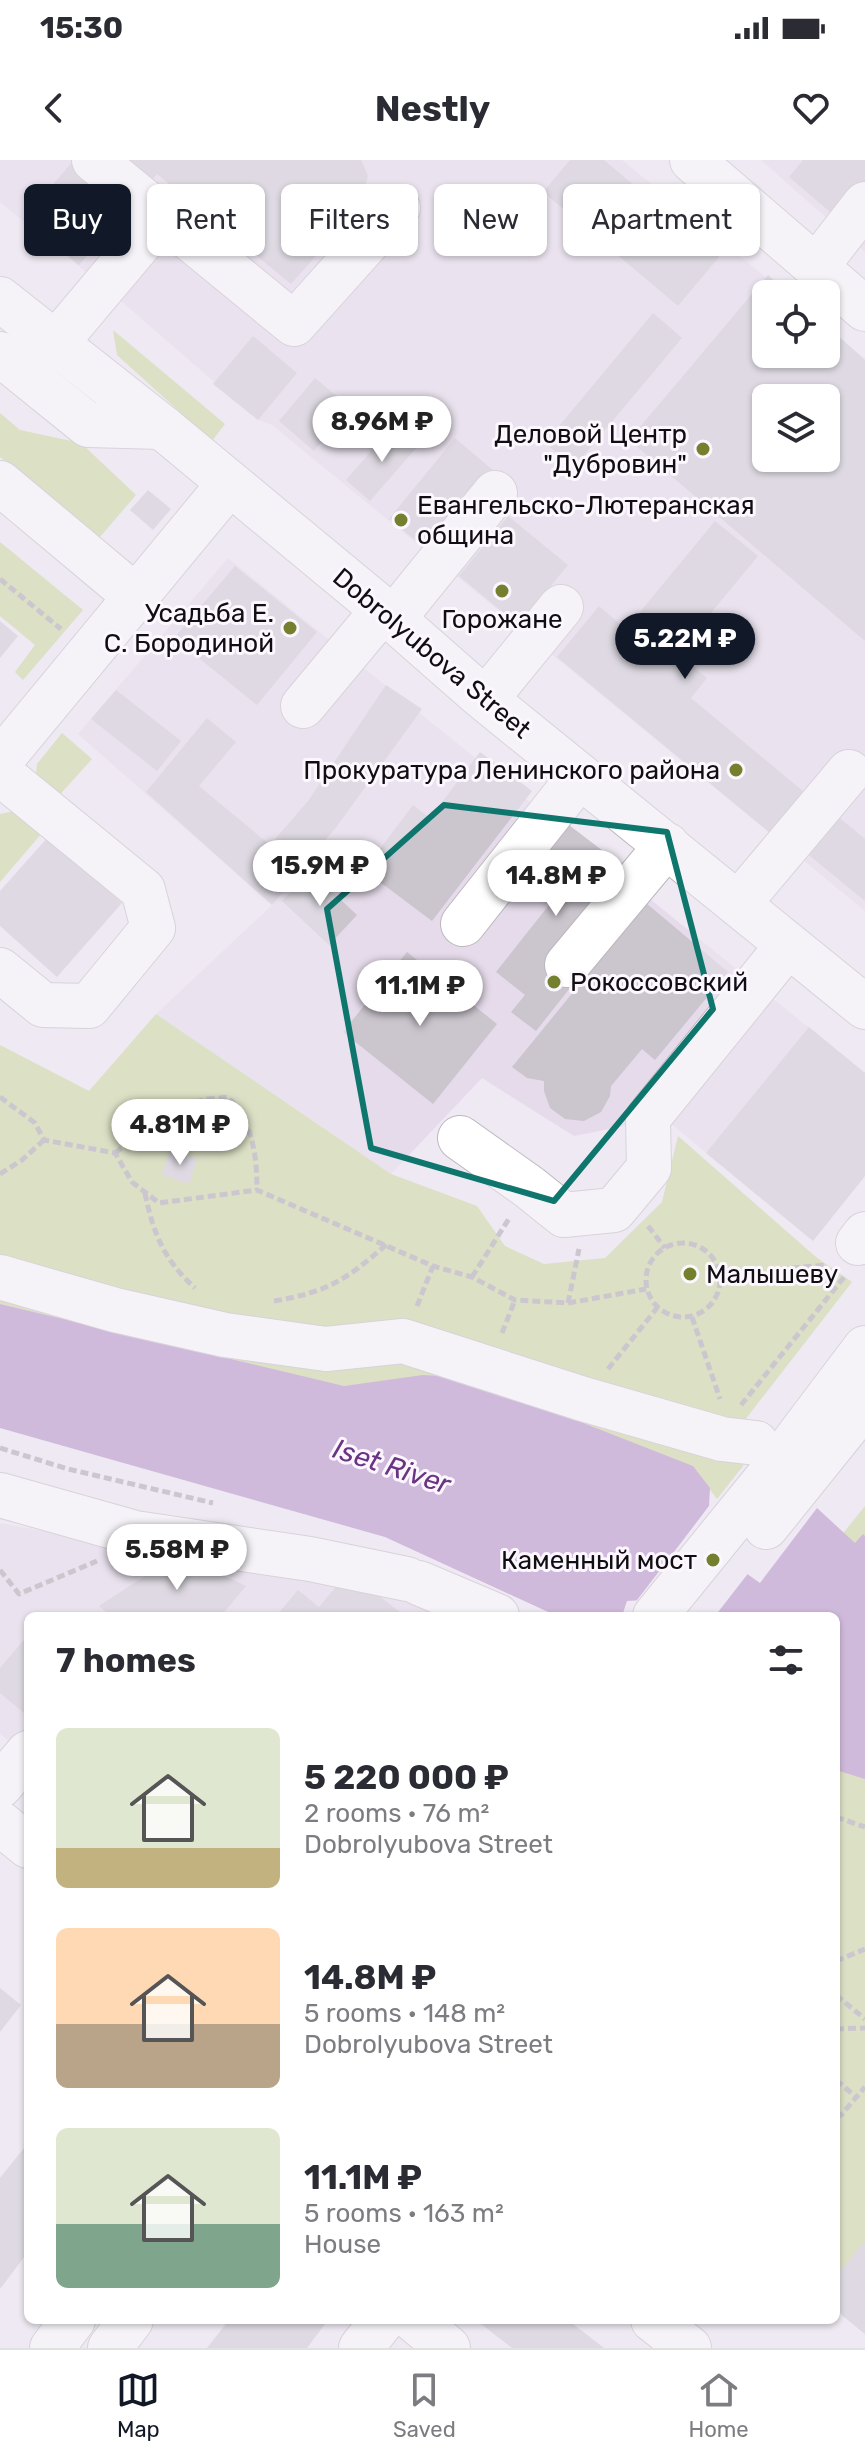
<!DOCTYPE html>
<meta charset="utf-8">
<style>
body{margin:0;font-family:Rubik,sans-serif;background:#f7f7f7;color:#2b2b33;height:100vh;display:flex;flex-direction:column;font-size:30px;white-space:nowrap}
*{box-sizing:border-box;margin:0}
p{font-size:26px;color:#7c7c81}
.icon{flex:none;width:44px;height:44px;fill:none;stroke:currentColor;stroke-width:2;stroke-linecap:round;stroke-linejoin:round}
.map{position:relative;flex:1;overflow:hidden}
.details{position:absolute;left:24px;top:1452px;width:816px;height:712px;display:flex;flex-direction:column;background:#fff;border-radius:12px;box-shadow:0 2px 6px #0004}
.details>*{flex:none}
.hud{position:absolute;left:24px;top:24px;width:818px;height:72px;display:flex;gap:16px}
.fabs{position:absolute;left:752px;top:120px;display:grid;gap:16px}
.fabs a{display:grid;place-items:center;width:88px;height:88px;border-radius:12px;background:#fff;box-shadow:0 2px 6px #0004;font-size:40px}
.price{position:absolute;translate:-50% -68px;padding:0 18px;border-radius:28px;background:#fff;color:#222;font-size:26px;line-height:52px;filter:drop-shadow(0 2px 4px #0008)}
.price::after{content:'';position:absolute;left:50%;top:48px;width:24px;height:18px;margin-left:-12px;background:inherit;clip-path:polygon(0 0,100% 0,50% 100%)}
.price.on{background:#111827;color:#fff}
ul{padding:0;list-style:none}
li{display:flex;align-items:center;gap:24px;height:200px;padding:0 32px}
li span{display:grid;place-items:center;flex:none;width:224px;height:160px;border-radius:12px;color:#555}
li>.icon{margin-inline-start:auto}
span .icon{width:96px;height:96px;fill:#fffc;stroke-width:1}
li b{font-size:34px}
h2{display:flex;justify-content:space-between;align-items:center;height:96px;padding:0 32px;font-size:34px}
.chip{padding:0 28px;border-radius:12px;background:#fff;box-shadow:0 2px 6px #0004;font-size:28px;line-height:72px}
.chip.on{background:#111827;color:#fff}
.status{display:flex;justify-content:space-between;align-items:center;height:56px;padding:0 40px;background:#fff;direction:ltr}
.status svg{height:22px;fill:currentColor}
header{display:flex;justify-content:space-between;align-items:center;height:104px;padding:0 32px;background:#fff;font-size:36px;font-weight:700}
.dock{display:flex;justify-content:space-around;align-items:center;height:112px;border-top:2px solid #e1e1e2;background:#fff;font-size:22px;color:#7c7c81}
.dock a{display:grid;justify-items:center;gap:4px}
.dock .on{color:#111827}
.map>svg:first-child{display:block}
.built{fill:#e5dbea;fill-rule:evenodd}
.green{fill:#c6d48f}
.water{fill:#aa80c0}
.pier{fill:#eee9f2}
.building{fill:#cbc5ce;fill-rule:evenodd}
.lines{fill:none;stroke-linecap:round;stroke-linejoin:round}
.minor-casing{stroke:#bdb7bf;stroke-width:46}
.major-casing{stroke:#bdb7bf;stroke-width:46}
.path{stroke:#a29ea5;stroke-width:5;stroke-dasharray:8 4;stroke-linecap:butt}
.minor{stroke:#fff;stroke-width:44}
.major{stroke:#fff;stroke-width:44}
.marked{fill:none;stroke:#0f766e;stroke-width:6;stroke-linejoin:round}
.poi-dot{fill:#74802e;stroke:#fcf6ff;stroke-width:3}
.labels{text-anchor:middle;stroke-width:6;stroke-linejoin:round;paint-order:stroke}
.poi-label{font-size:26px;fill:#100e11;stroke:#fcf6ff;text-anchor:end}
.street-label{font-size:26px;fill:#100e11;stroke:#fcf6ff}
.water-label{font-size:28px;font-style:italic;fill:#693481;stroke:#fcf6ff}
</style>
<div class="status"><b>15:30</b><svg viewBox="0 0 49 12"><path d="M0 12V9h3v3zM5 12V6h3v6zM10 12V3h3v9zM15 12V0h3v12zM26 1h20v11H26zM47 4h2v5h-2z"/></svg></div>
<header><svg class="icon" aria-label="back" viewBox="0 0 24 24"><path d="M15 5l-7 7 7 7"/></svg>Nestly<svg class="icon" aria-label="heart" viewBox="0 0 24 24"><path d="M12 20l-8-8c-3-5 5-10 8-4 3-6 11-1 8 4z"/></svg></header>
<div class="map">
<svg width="865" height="2188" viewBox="0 0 865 2188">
<rect width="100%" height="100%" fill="#eee9f2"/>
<g class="built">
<path d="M0,0H622L786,134H766V194H826V167L865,199V751L272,265L258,260L113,134L0,42ZM766,238H826V298H766Z"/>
<polygon points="761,0 865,0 865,92"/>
<polygon points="228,398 865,913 865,1016 813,1081 664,958 574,976 482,918 391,1014 156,854 272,745 78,574"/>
<polygon points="0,1363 450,1445 473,1456 28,1456 28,1596 0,1574"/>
</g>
<g class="green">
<polygon points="113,170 225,264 212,281 117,195"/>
<polygon points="0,253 20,270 81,283 136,335 99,378 0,297"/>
<polygon points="0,382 83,450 23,520 15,512 35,485 0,456"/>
<polygon points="62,573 92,599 55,640 35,623 37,604"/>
<polygon points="15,651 42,673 0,722 0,654"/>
<polygon points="156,854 391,1014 477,1046 505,1086 544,1104 605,1098 662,1042 678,976 816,1097 852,1122 741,1265 743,1306 717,1339 692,1306 378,1223 344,1226 284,1214 0,1144 0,885 89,931"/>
<polygon points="865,1346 865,2174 836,2150 836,1456 777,1456"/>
</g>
<polygon class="water" points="0,1144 344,1226 423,1215 453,1217 537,1245 693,1306 710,1328 709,1346 689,1373 760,1423 817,1348 855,1383 863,1374 865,1376 865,1619 836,1610 836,1456 668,1456 643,1440 627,1441 622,1456 557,1456 385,1377 0,1268"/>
<polygon class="pier" points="713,1341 712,1348 694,1372 750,1411 715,1456 661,1456 642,1444 634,1444"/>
<g class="building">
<polygon points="74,0 361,0 368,16 360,46 291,124 157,14 79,105 23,59"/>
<polygon points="570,0 604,0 719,97 678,146 543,32"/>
<polygon points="803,0 865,0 865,22 836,57 789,17"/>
<path d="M768,115L790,134H766V194H826V165L865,200V481L629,280ZM766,238H826V298H766Z"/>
<polygon points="653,153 682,178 574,307 545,283"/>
<polygon points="253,176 297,213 258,260 213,224"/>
<polygon points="315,218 350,247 314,291 279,261"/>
<polygon points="393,266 417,287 370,341 346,320"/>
<polygon points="455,278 495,312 430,392 389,359"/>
<polygon points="148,330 171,349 153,370 130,350"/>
<polygon points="508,356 568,405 518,465 459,416"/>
<polygon points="715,361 758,396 677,494 707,518 691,538 815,641 781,682 557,497 599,446 626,469"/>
<polygon points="235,406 317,472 257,545 174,478"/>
<polygon points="0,461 18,476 0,498"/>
<polygon points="386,525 422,549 337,666 272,745 146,632 207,558 236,582 199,626 270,685 308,641"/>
<polygon points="116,530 181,581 157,611 91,559"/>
<polygon points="480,592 532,631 432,761 364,710 413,645 430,658"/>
<polygon points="830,650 865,679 865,741 799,687"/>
<polygon points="565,662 624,707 545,809 570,828 536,871 511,852 525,835 496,812 553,740 522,716"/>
<polygon points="48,677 122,743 57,817 0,766 0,731"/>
<polygon points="310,711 357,755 329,785 282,741"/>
<polygon points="646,743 728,812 655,900 642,889 611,926 610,936 601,952 584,961 565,959 550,948 544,931 544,921 527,918 512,907"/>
<polygon points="407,792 497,864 433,944 343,872"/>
<polygon points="809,867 865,913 865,1016 813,1081 706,993"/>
<polygon points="170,990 197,999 189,1024 162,1015"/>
<polygon points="179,1394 246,1426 221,1456 111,1456 99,1446"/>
<polygon points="348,1412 405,1456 276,1456 298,1430 319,1447"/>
<polygon points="28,1475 28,1550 25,1554 0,1533 0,1508"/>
<polygon points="0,1828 21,1845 0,1872"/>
<polygon points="28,1983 28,2092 0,2129 0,2018"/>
<polygon points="865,2081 865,2174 836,2150 836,2116"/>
<polygon points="229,2160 328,2160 307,2188 207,2188"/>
<polygon points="476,2160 568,2160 604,2188 512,2188"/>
</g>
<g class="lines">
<g class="minor-casing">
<g id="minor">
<polyline points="94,0 294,164 398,48"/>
<polyline points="692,0 865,149"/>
<polyline points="816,107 865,44"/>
<polyline points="0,139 162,267 383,450 480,535 865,847"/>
<polyline points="55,184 161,58"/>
<polyline points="0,194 88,265 162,267"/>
<polyline points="0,323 135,436"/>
<polyline points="393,459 495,333"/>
<polyline points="486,539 561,447"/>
<polyline points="303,546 383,450"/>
<polyline points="0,601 229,324"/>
<polyline points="0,613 143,730 153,768 89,846 43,845 0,810"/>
<polyline points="738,744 849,612"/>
<polyline points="463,764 580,616"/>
<polyline points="567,805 667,685"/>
<polyline points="460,978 529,1027 564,1055 614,1050 649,1008 648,958 788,785"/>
<polyline points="858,1083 865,1074"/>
<polyline points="0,1117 115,1150 225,1175 326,1189 403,1181 583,1239 722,1279 756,1283"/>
<polyline points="0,1335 135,1373 310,1399 407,1419"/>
<polyline points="419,1423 497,1456"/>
<polyline points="0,1626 28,1593"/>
<polyline points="0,1663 28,1686"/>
<polyline points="414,2160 448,2188"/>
<polyline points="653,2160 689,2188"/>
<polyline points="361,2188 383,2160"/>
</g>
</g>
<g class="major-casing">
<g id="major">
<polyline points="766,1367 865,1244"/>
<polyline points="655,1456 767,1318 865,1188"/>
<polyline points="52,2188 73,2160"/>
<polyline points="110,2188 131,2160"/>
</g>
</g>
<g class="path">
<polyline points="0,419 61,469"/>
<polyline points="0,937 35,963 44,980 115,993 132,1022 159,1043 257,1030 433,1106 472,1117 515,1140 568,1143 646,1129"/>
<path d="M115,993L177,947L207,939L228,937C253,962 257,997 257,1030"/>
<polyline points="0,1014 22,1000 44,980"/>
<path d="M145,1033C153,1073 164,1100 195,1128"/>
<polyline points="648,1066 665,1088"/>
<circle cx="683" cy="1120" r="37"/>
<polyline points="720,1114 827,1105"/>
<polyline points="472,1117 510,1057"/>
<path d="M274,1141C328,1132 346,1120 387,1084"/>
<polyline points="568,1143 579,1089"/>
<polyline points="417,1146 433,1106"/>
<polyline points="692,1157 720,1239"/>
<polyline points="502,1173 515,1140"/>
<polyline points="608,1209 657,1148"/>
<polyline points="741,1245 845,1116"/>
<polyline points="0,1288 68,1309 213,1343"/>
<polyline points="0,1410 19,1434 97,1401"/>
<polyline points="836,1657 865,1667"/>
<polyline points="836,1801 865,1789"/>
<polyline points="836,1835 865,1859"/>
<polyline points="836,1869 865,1868"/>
<polyline points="836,1920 856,1937"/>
<polyline points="836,1956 841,1955 865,1927"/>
</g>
<use href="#minor" class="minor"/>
<use href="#major" class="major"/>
</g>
<path d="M0 0H865V2188H0ZM444,645L667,672L713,849L554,1041L371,988L327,749Z" fill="#eee9f2" fill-opacity=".55" fill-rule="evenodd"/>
<path class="marked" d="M444,645L667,672L713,849L554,1041L371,988L327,749Z"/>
<g class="poi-dot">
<circle cx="703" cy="289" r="8"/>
<circle cx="401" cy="360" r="8"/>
<circle cx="502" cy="431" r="8"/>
<circle cx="290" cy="468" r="8"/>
<circle cx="736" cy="610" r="8"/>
<circle cx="554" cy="822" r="8"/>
<circle cx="690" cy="1114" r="8"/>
<circle cx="713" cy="1400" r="8"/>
</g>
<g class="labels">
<g class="poi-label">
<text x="687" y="283">Деловой Центр<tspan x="687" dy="30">"Дубровин"</tspan></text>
<text x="417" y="354" text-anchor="start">Евангельско-Лютеранская<tspan x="417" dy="30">община</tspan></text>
<text x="274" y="462">Усадьба Е.<tspan x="274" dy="30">С. Бородиной</tspan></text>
<text x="502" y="468" text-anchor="middle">Горожане</text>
<text x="720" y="619">Прокуратура Ленинского района</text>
<text x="570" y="831" text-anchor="start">Рокоссовский</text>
<text x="706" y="1123" text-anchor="start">Малышеву</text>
<text x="697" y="1409">Каменный мост</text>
</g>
<g class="street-label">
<text transform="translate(432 493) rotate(40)" y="9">Dobrolyubova Street</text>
</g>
<g class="water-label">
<text transform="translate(392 1306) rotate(18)" y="10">Iset River</text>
</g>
</g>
</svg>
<div class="fabs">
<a><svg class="icon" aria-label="locate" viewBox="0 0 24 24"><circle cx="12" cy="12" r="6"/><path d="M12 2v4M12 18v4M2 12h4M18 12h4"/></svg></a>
<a><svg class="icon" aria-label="layers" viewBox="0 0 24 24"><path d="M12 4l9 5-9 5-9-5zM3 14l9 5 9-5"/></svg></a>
</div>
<b class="price" style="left:382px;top:304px">8.96M ₽</b>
<b class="price on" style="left:685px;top:521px">5.22M ₽</b>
<b class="price" style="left:320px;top:748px">15.9M ₽</b>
<b class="price" style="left:556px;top:758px">14.8M ₽</b>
<b class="price" style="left:420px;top:868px">11.1M ₽</b>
<b class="price" style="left:180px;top:1007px">4.81M ₽</b>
<b class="price" style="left:177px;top:1432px">5.58M ₽</b>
<div class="hud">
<a class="chip on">Buy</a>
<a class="chip">Rent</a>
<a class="chip">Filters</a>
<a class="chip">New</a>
<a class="chip">Apartment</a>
</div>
<section class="details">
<h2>7 homes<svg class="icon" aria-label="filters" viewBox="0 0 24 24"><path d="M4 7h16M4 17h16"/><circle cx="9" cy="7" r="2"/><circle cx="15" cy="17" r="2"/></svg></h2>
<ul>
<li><span style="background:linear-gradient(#dfe7d0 75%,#c2b280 0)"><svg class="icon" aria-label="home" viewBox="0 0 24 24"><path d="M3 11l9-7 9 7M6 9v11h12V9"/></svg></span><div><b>5 220 000 ₽</b><p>2 rooms · 76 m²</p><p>Dobrolyubova Street</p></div></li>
<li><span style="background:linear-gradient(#ffd9b3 60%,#b9a48a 0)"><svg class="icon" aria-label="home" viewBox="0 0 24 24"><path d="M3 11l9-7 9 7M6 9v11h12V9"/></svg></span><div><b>14.8M ₽</b><p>5 rooms · 148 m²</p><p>Dobrolyubova Street</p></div></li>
<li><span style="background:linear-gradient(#dfe7d0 60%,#7fa58c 0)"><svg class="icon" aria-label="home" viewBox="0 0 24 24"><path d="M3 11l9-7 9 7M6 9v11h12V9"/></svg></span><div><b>11.1M ₽</b><p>5 rooms · 163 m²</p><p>House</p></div></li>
</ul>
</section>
</div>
<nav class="dock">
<a class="on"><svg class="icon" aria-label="map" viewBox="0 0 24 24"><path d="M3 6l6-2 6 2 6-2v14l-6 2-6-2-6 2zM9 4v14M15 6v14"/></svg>Map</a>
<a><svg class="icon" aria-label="saved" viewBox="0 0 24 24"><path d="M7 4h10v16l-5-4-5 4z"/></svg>Saved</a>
<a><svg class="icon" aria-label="home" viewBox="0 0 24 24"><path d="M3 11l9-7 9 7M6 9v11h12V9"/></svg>Home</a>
</nav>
